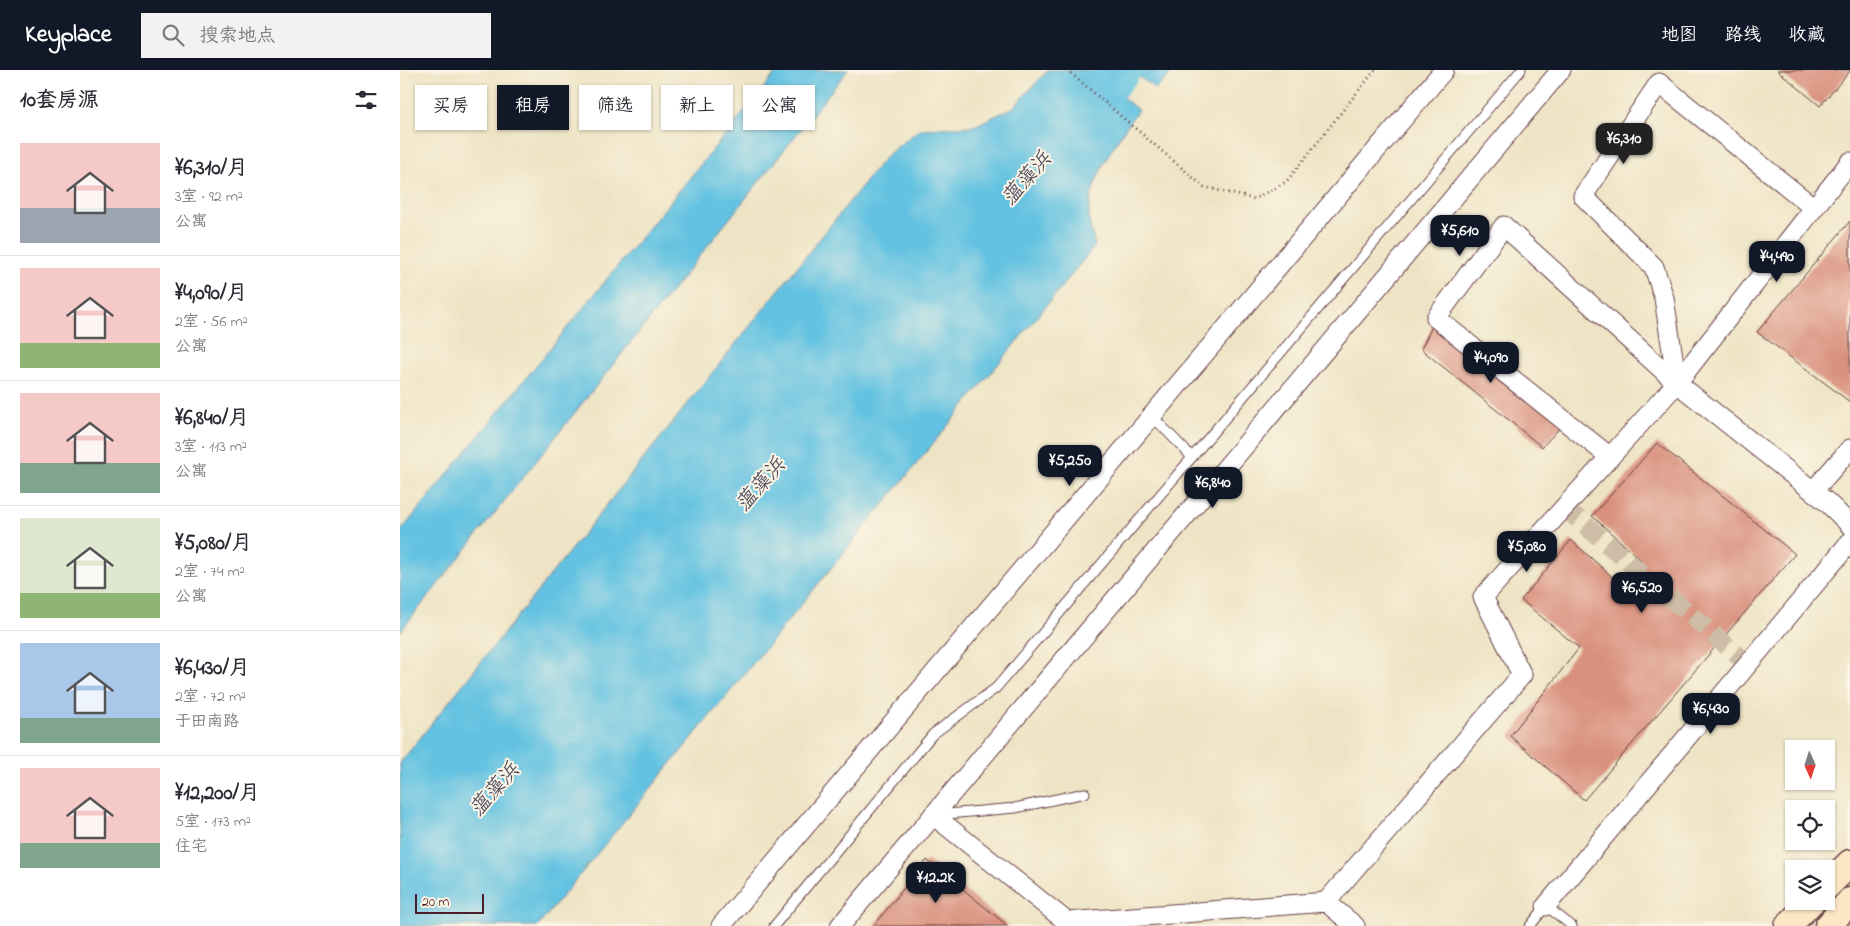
<!DOCTYPE html>
<html lang="zh">
<meta charset="utf-8">
<style>
body{margin:0;font-family:"Indie Flower","LXGW WenKai TC",sans-serif;background:#f2f2f3;color:#2b2b33;height:100vh;display:flex;flex-direction:column;font-size:19px;white-space:nowrap}
*{box-sizing:border-box;margin:0}
p{font-size:16px;color:#7c7c81}
.icon{flex:none;width:28px;height:28px;fill:none;stroke:currentColor;stroke-width:2;stroke-linecap:round;stroke-linejoin:round}
.map{position:relative;flex:1;overflow:hidden}
.panel{display:flex;flex-direction:column;background:#fff;width:400px}
.panel>*{flex:none}
.top-card{position:absolute;left:15px;top:15px;width:475px;height:45px;display:flex;gap:10px}
.needle{width:32px;rotate:177deg}
.buttons{position:absolute;left:1385px;top:670px;display:grid;gap:10px}
.buttons a{display:grid;place-items:center;width:50px;height:50px;border-radius:0px;background:#fff;box-shadow:0 1px 4px #0004;font-size:25px}
.scale{position:absolute;left:15px;bottom:12px;width:69px;box-sizing:border-box;padding-left:5px;border:2px solid #4a1f2b;border-top:0;font-size:14px;line-height:18px;white-space:nowrap;color:#4a1f2b;-webkit-text-stroke:4px #fcf5e5;paint-order:stroke}
.price{position:absolute;translate:-50% -42px;padding:0 11px;border-radius:10px;background:#111827;color:#fff;font-size:16px;line-height:32px;filter:drop-shadow(0 1px 2px #0008)}
.price::after{content:'';position:absolute;left:50%;top:30px;width:15px;height:11px;margin-left:-8px;background:inherit;clip-path:polygon(0 0,100% 0,50% 100%)}
.price.on{background:#222;color:#fff}
ul{padding:0;list-style:none}
li{display:flex;align-items:center;gap:15px;height:125px;padding:0 20px}
li+li{border-top:1px solid #e1e1e2}
li span{display:grid;place-items:center;flex:none;width:140px;height:100px;border-radius:0px;color:#555}
li>.icon{margin-inline-start:auto}
span .icon{width:60px;height:60px;fill:#fffc;stroke-width:1}
li b{font-size:21px}
h2{display:flex;justify-content:space-between;align-items:center;height:60px;padding:0 20px;font-size:21px}
.chip{padding:0 18px;border-radius:0px;background:#fff;box-shadow:0 1px 4px #0004;font-size:18px;line-height:45px}
.chip.on{background:#111827;color:#fff}
header{display:flex;align-items:center;gap:30px;box-sizing:border-box;height:70px;padding:0 25px;background:#111827;color:#fff}
header strong{font-size:24px}
nav{display:flex;gap:28px;margin-inline-start:auto;font-size:18px}
.search{width:350px;height:45px;background:#f2f2f3;display:flex;align-items:center;gap:12px;box-sizing:border-box;padding:0 18px;border-radius:0px;color:#7c7c81;font-size:19px}
main{display:flex;flex:1;min-height:0}
.map>svg:first-child{display:block}
.water{fill:#63c2e1;stroke:#567086}
.lines{fill:none;stroke-linecap:round;stroke-linejoin:round}
.river{stroke:#63c2e1;stroke-width:41}
.building{fill:#d9917e}
.street-tunnel{stroke:#cdbda6;stroke-width:19;stroke-dasharray:19 9;stroke-linecap:butt}
.lane-casing{stroke:#633d42;stroke-width:11}
.street-casing{stroke:#633d42;stroke-width:21}
.secondary-casing{stroke:#633d42;stroke-width:29}
.path{stroke:#633d42;stroke-width:3;stroke-dasharray:1 4;stroke-linecap:butt}
.lane{stroke:#fff;stroke-width:9}
.street{stroke:#fff;stroke-width:19}
.secondary{stroke:#fce6c4;stroke-width:26}
.labels{text-anchor:middle;stroke-width:4;stroke-linejoin:round;paint-order:stroke}
.water-label{font-size:21px;font-style:italic;fill:#525062;stroke:#fcf5e5}
</style>
<header>
<strong>Keyplace</strong>
<div class="search"><svg class="icon" aria-label="search" viewBox="0 0 24 24"><circle cx="10" cy="10" r="6"/><path d="M15 15l6 6"/></svg>搜索地点</div>
<nav><a>地图</a><a>路线</a><a>收藏</a></nav>
</header>
<main>
<section class="panel">
<h2>10套房源<svg class="icon" aria-label="filters" viewBox="0 0 24 24"><path d="M4 7h16M4 17h16"/><circle cx="9" cy="7" r="2"/><circle cx="15" cy="17" r="2"/></svg></h2>
<ul>
<li><span style="background:linear-gradient(#f6c9c9 65%,#9aa5b1 0)"><svg class="icon" aria-label="home" viewBox="0 0 24 24"><path d="M3 11l9-7 9 7M6 9v11h12V9"/></svg></span><div><b>¥6,310/月</b><p>3室 · 92 m²</p><p>公寓</p></div></li>
<li><span style="background:linear-gradient(#f6c9c9 75%,#8fb573 0)"><svg class="icon" aria-label="home" viewBox="0 0 24 24"><path d="M3 11l9-7 9 7M6 9v11h12V9"/></svg></span><div><b>¥4,090/月</b><p>2室 · 56 m²</p><p>公寓</p></div></li>
<li><span style="background:linear-gradient(#f6c9c9 70%,#7fa58c 0)"><svg class="icon" aria-label="home" viewBox="0 0 24 24"><path d="M3 11l9-7 9 7M6 9v11h12V9"/></svg></span><div><b>¥6,840/月</b><p>3室 · 113 m²</p><p>公寓</p></div></li>
<li><span style="background:linear-gradient(#dfe7d0 75%,#8fb573 0)"><svg class="icon" aria-label="home" viewBox="0 0 24 24"><path d="M3 11l9-7 9 7M6 9v11h12V9"/></svg></span><div><b>¥5,080/月</b><p>2室 · 74 m²</p><p>公寓</p></div></li>
<li><span style="background:linear-gradient(#a9c7e8 75%,#7fa58c 0)"><svg class="icon" aria-label="home" viewBox="0 0 24 24"><path d="M3 11l9-7 9 7M6 9v11h12V9"/></svg></span><div><b>¥6,430/月</b><p>2室 · 72 m²</p><p>于田南路</p></div></li>
<li><span style="background:linear-gradient(#f6c9c9 75%,#7fa58c 0)"><svg class="icon" aria-label="home" viewBox="0 0 24 24"><path d="M3 11l9-7 9 7M6 9v11h12V9"/></svg></span><div><b>¥12,200/月</b><p>5室 · 173 m²</p><p>住宅</p></div></li>
</ul>
</section>
<div class="map">
<svg width="1450" height="856" viewBox="0 0 1450 856">
<rect width="100%" height="100%" fill="#fcf5e5"/>
<filter id="ink" filterUnits="userSpaceOnUse"><feTurbulence type="fractalNoise" baseFrequency=".02" numOctaves="2"/><feDisplacementMap in="SourceGraphic" scale="10" xChannelSelector="R" yChannelSelector="G"/><feConvolveMatrix kernelMatrix="1 2 1 2 8 2 1 2 1" color-interpolation-filters="sRGB"/></filter>
<filter id="wash" filterUnits="userSpaceOnUse"><feTurbulence type="fractalNoise" baseFrequency=".0096" numOctaves="4" result="noise"/><feDisplacementMap in="SourceGraphic" scale="20" xChannelSelector="R" yChannelSelector="G"/><feGaussianBlur stdDeviation="1.12" result="paint"/><feColorMatrix in="noise" values="0 0 0 0 0 0 0 0 0 0 0 0 0 0 0 0 0 1.4 0 .05"/><feComposite in="paint" operator="in"/></filter>
<g filter="url(#wash)">
<rect width="100%" height="100%" fill="#eee4c5"/>
<g class="water">
<polygon points="378,0 448,0 0,562 0,462"/>
<path d="M648,0H689L738,40C719,67 688,111 689,145C689,155 693,166 695,176L138,856H0V693L486,86L520,59L574,56L614,37Z"/>
<polygon points="729,0 775,0 756,19"/>
</g>
<g class="lines">
<polyline class="river" points="671,57 720,0"/>
</g>
<g id="blocks">
<g class="building">
<polygon points="1377,0 1450,0 1450,1 1420,36"/>
<polygon points="1450,151 1450,332 1357,262"/>
<polygon points="1036,248 1165,352 1142,377 1021,279"/>
<polygon points="1257,373 1395,484 1184,730 1110,666 1179,578 1121,530 1171,470 1218,512 1241,490 1192,446"/>
<polygon points="527,790 608,856 473,856"/>
</g>
</g>
</g>
<g filter="url(#ink)">
<use href="#blocks" fill-opacity="0" stroke="#633d42" stroke-width="1"/>
<g class="lines">
<polyline class="street-tunnel" points="1164,437 1348,594"/>
<g class="lane-casing">
<g id="lane">
<polyline points="752,346 792,387"/>
<polyline points="536,745 615,738 685,723"/>
<polyline points="374,856 533,664 596,618 1121,0"/>
<polyline points="1130,856 1146,836 1172,856"/>
</g>
</g>
<g class="street-casing">
<g id="street">
<polyline points="1277,313 1264,228 1254,197 1183,126 1259,13 1414,138"/>
<polyline points="1277,313 1450,92"/>
<polyline points="1210,387 1036,248 1104,156 1277,313"/>
<polyline points="1413,421 1450,379"/>
<polyline points="533,745 667,852 926,832 955,856"/>
<polyline points="926,832 1122,605 1083,527 1277,313 1428,433 1450,455"/>
<polyline points="1146,836 1450,472"/>
<polyline points="321,856 1044,0"/>
<polyline points="440,856 1161,0"/>
</g>
</g>
<g class="secondary-casing">
<g id="secondary">
<polyline points="1426,817 1450,793"/>
<polyline points="1388,856 1412,831"/>
<polyline points="1428,856 1450,831"/>
</g>
</g>
<polyline class="path" points="667,0 804,117 854,129 886,112 975,0"/>
<use href="#lane" class="lane"/>
<use href="#street" class="street"/>
<use href="#secondary" class="secondary"/>
</g>
</g>
<g class="labels">
<g class="water-label">
<text transform="translate(626 108) rotate(-49)" y="7">蕰藻浜</text>
<text transform="translate(360 414) rotate(-49)" y="7">蕰藻浜</text>
<text transform="translate(94 719) rotate(-49)" y="7">蕰藻浜</text>
</g>
</g>
</svg>
<div class="buttons">
<a><svg class="needle" viewBox="-14 -14 28 28"><path d="M0-13l5 13h-10z" fill="#e53935"/><path d="M0 13l5-13h-10z" fill="#7c7c81"/></svg></a>
<a><svg class="icon" aria-label="locate" viewBox="0 0 24 24"><circle cx="12" cy="12" r="6"/><path d="M12 2v4M12 18v4M2 12h4M18 12h4"/></svg></a>
<a><svg class="icon" aria-label="layers" viewBox="0 0 24 24"><path d="M12 4l9 5-9 5-9-5zM3 14l9 5 9-5"/></svg></a>
</div>
<div class="scale">20 m</div>
<b class="price on" style="left:1224px;top:95px">¥6,310</b>
<b class="price" style="left:1060px;top:187px">¥5,610</b>
<b class="price" style="left:1377px;top:213px">¥4,490</b>
<b class="price" style="left:1091px;top:314px">¥4,090</b>
<b class="price" style="left:670px;top:417px">¥5,250</b>
<b class="price" style="left:813px;top:439px">¥6,840</b>
<b class="price" style="left:1127px;top:503px">¥5,080</b>
<b class="price" style="left:1242px;top:544px">¥6,520</b>
<b class="price" style="left:1311px;top:665px">¥6,430</b>
<b class="price" style="left:536px;top:834px">¥12.2K</b>
<div class="top-card">
<a class="chip">买房</a>
<a class="chip on">租房</a>
<a class="chip">筛选</a>
<a class="chip">新上</a>
<a class="chip">公寓</a>
</div>
</div>
</main>
